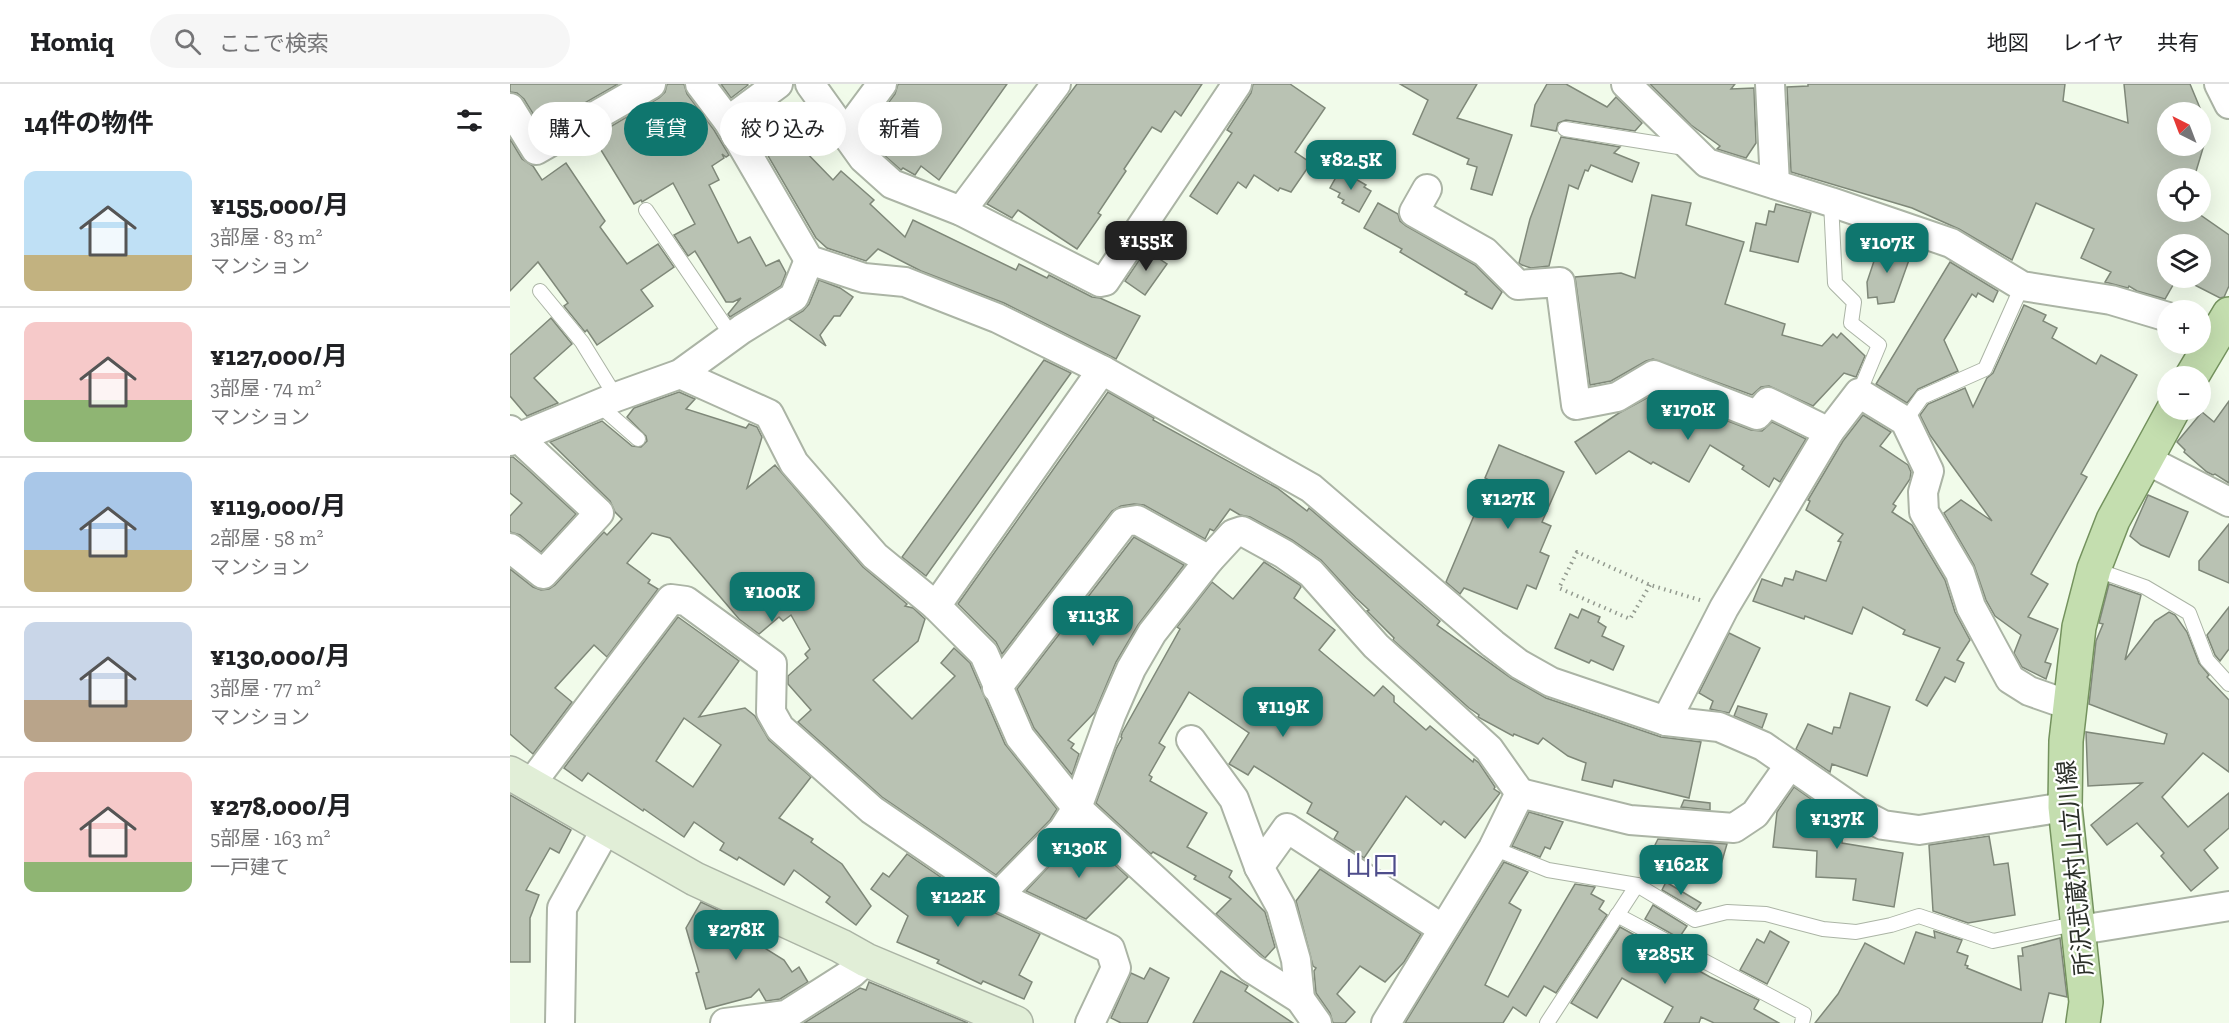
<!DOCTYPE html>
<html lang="ja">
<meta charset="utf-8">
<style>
body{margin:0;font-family:"Zilla Slab","Noto Sans JP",serif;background:#f6f6f6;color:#202124;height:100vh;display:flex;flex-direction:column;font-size:22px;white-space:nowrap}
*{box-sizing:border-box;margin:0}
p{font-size:20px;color:#757577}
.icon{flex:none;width:33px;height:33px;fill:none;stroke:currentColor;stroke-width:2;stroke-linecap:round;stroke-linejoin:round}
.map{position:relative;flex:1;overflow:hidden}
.sheet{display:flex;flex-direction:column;background:#fff;width:510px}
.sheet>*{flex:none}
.guide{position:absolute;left:18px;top:18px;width:570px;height:54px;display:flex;gap:12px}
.needle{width:39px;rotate:318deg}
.controls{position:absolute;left:1647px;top:18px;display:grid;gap:12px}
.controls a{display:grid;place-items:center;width:54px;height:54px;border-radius:50%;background:#fff;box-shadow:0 6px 24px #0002;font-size:30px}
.price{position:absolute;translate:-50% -51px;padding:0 14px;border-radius:12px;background:#0f766e;color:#fff;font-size:20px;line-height:39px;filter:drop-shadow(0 2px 3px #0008)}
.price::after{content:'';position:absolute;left:50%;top:36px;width:18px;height:14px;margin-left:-9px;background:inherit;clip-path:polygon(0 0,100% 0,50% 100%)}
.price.active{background:#222;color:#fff}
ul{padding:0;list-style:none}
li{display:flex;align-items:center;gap:18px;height:150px;padding:0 24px}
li+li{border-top:2px solid #e0e0e0}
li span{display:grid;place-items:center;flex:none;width:168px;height:120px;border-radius:12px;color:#555}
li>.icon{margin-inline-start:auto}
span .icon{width:72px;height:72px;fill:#fffc;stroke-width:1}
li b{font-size:26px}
h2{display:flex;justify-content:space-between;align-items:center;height:72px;padding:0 24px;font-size:26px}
.pill{padding:0 21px;border-radius:27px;background:#fff;box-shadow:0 6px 24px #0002;font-size:21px;line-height:54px}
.pill.active{background:#0f766e;color:#fff}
header{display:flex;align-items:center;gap:36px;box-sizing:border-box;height:84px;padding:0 30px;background:#fff;border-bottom:2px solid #e0e0e0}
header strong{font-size:28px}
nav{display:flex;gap:33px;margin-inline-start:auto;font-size:21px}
.search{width:420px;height:54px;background:#f6f6f6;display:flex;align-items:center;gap:15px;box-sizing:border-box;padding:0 21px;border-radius:33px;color:#757577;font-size:22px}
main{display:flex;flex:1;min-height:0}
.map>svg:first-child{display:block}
.building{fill:#b9c2b3;stroke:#7f8879;stroke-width:1.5;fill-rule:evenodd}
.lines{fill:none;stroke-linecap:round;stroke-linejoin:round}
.lane-casing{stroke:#abb4a5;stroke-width:16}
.street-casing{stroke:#abb4a5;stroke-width:32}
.secondary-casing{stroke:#abb4a5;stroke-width:36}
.primary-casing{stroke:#74925e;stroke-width:36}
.path{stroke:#939a8f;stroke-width:4;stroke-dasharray:1.5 4.5;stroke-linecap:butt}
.lane{stroke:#fff;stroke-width:14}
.street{stroke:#fff;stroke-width:28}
.secondary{stroke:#e1eed7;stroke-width:33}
.primary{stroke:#c4deaf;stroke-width:33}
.labels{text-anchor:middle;stroke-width:4.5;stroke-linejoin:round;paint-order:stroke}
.street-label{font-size:24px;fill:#2b2f29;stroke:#fff}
.quarter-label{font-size:27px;fill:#4e4d8b;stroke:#fff}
</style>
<header>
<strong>Homiq</strong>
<div class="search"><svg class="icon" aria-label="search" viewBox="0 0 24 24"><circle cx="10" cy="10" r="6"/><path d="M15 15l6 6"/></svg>ここで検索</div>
<nav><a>地図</a><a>レイヤ</a><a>共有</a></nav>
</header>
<main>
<section class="sheet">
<h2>14件の物件<svg class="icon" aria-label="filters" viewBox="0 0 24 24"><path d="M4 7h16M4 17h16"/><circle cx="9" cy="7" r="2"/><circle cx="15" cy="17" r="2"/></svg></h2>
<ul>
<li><span style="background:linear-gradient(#bfe0f5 70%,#c2b280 0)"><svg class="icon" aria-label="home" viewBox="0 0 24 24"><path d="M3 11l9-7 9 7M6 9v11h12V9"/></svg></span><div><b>¥155,000/月</b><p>3部屋 · 83 m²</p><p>マンション</p></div></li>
<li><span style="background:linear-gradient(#f6c9c9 65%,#8fb573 0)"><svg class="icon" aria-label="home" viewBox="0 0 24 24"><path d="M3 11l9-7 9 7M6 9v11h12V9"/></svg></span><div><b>¥127,000/月</b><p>3部屋 · 74 m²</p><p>マンション</p></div></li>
<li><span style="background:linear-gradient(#a9c7e8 65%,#c2b280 0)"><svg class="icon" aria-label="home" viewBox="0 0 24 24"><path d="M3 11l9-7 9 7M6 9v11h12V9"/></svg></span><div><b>¥119,000/月</b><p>2部屋 · 58 m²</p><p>マンション</p></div></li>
<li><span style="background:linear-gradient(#c9d6e8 65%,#b9a48a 0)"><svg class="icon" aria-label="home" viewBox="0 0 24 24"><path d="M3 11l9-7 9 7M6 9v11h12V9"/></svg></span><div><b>¥130,000/月</b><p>3部屋 · 77 m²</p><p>マンション</p></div></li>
<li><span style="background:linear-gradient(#f6c9c9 75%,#8fb573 0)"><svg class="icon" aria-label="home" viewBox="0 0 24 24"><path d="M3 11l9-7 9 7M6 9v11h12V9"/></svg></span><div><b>¥278,000/月</b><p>5部屋 · 163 m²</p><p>一戸建て</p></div></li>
</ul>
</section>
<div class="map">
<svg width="1719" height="939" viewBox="0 0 1719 939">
<rect width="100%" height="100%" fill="#f1fbea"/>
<g class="building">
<polygon points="0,0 108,0 66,24 63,19 30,41 14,15 7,9 0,8"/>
<polygon points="157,0 174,0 177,10 204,46 219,71 216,73 212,70 214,74 202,82 209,96 199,101 228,159 240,153 256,182 269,176 276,189 271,202 220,233 218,230 231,214 223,218 216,218 185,167 178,172 164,151 185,140 163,99 132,118 131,116 124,120 83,53 149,14 155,8"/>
<polygon points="211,0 237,0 238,1 221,14"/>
<polygon points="388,0 497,0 429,96 411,82 405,91 393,84 391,86 365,63 356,49 385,10"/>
<polygon points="567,0 692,0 671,32 665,27 651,48 642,43 614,85 616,87 588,129 591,131 567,165 508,126 502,134 477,120"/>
<polygon points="743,0 780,0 815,24 785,68 801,79 781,108 770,104 768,107 744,91 736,104 728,98 707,130 680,112 722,49 717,46 741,9"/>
<polygon points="890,0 967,0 947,34 1002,51 982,111 961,105 967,83 957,80 959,75 903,50 918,16"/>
<polygon points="1037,0 1056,0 1097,23 1106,13 1132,39 1125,47 1056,36 1048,39 1046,47 1021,42 1025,21"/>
<polygon points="1140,0 1225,0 1221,5 1244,4 1246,59 1236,74 1207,65 1210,62 1181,41"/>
<polygon points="1298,0 1555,0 1553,17 1618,39 1614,0 1680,0 1690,24 1678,28 1658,28 1658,36 1655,37 1658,38 1658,62 1690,62 1690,49 1697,51 1684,94 1658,94 1658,128 1686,128 1719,151 1719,202 1714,213 1710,214 1671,194 1690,194 1690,160 1658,160 1658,194 1667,194 1655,215 1627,207 1619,202 1618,204 1595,198 1601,188 1571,174 1584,145 1526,119 1502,176 1449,145 1402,124 1281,88 1277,3 1298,2"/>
<polygon points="258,28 264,36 270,32 300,58 292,64 323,96 331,87 364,116 360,120 395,153 403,136 506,186 509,180 537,194 539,191 582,213 590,214 630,232 606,275 494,219 411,187 368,165 356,177 317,164 306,154 240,41"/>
<polygon points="1051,53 1110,63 1104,69 1129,79 1122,98 1081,81 1078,87 1075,86 1068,105 1059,101 1039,182 1021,184 1012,181 1009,179 1020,135"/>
<polygon points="0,55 12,75 23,82 32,96 56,79 95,137 90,143 117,180 148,160 164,183 131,206 143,222 87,261 77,246 75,248 54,222 58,219 28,178 0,207"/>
<polygon points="830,86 856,101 854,103 861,107 849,128 832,119 834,116 828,113 830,109 820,104"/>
<polygon points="1142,111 1181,119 1176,141 1234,158 1215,220 1275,240 1272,251 1312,262 1323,250 1327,254 1331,249 1355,272 1346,293 1334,289 1303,322 1259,302 1251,303 1242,311 1143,275 1136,277 1101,297 1080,301 1065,193 1111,189 1125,194"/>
<polygon points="868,119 888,130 890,137 896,142 965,181 992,208 982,225 955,210 957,208 890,168 892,165 854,144"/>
<polygon points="1266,120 1301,129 1288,178 1240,167 1246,139 1256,141 1259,127 1264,128"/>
<polygon points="1371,161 1398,169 1396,175 1399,176 1384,218 1368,220 1367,213 1358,214 1357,198 1368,165 1370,166"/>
<polygon points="636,166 657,180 635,211 615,197"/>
<polygon points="1440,178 1488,207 1483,218 1468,209 1466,213 1462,210 1434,256 1448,287 1408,305 1397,319 1366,300"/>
<polygon points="309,196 330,204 343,213 330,232 324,232 310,251 316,262 279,235 293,227 299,220"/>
<polygon points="1514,221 1536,231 1533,237 1547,244 1542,254 1586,280 1591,271 1627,291 1571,390 1577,393 1521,490 1538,500 1518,533 1548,545 1535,578 1541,580 1536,595 1512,583 1504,569 1511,551 1485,532 1476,516 1464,481 1434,429 1451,416 1482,437 1420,351 1410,331 1418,320 1455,304 1463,323 1477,294 1483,289"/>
<polygon points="41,234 62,260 24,294 48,319 17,332 0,312 0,271"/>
<polygon points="534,276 561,289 416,492 392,473"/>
<polygon points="169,308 185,315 176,325 236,344 239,340 247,343 252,353 237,404 265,381 353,483 397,520 395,522 403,524 415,535 408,557 363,596 402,635 445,592 431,579 444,564 460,579 495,660 547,725 540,736 486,791 372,713 288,638 301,626 278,600 278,592 298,574 295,570 300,565 281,531 273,537 269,533 249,550 229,535 160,454 142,449 117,479 140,496 138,499 148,505 97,573 84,561 45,604 62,618 23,670 0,650 0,485 23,503 31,506 39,505 45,501 94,448 97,451 112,435 105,428 100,417 40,358 92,337 122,362 131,363 137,357 136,352 117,333 124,324"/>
<polygon points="598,308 644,334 643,336 767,404 797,427 799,424 930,537 927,541 1001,594 1036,614 1151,653 1191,658 1179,714 1104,696 1102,703 1072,696 1076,679 1058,672 1033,654 1028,660 1004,650 1003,652 968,633 969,631 959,624 883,556 884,554 857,527 859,526 846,514 811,476 782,456 740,433 730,431 720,425 704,447 700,445 695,455 634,421 624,420 611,422 602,427 492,570 486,558 448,520"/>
<polygon points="1146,309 1241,346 1252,347 1262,338 1296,355 1270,398 1264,394 1259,403 1232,385 1234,382 1200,361 1179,398 1143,378 1141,380 1119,367 1086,390 1065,358 1109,329"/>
<polygon points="1719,317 1719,399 1705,390 1703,391 1697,388 1674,368 1675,366 1667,358 1692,328 1704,338"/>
<polygon points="1353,331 1381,348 1370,362 1398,381 1401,388 1400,395 1383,420 1386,422 1382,428 1402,441 1435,496 1445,528 1460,556 1447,576 1454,579 1445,598 1435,593 1417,622 1406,616 1430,564 1393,550 1395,546 1353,523 1342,550 1295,532 1294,535 1243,517 1252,495 1272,502 1275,494 1283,496 1286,487 1316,497 1331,458 1328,457 1333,450 1296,426 1300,417 1298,416 1333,357"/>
<polygon points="989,361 1054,388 1032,438 1041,442 1030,468 1039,472 1026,505 1017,501 1007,525 954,504 950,510 936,498 979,396 975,394"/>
<polygon points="0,373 3,373 16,384 66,430 31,468 10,451 0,448 0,432 12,419 0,409"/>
<polygon points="1638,411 1678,428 1659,473 1631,461 1620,452"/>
<polygon points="1719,440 1719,499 1689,486 1689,477"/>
<polygon points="624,453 674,481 628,541 606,578 585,628 558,656 564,660 561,664 569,670 562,691 524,644 507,605"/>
<polygon points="754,478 790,501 791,503 784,514 825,546 809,566 864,612 873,602 884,612 884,618 916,646 920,642 963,678 964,675 969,679 985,703 984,705 990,709 955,754 934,737 931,741 896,712 854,774 824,755 828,748 797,729 802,719 744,682 738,691 719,680 739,649 679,608 649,659 655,663 639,691 642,693 640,697 697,729 677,763 722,787 719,793 755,828 765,863 755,874 706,830 721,815 684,795 686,792 643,768 641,770 586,719 606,665 612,654 611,653 612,649 670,545 667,543 702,498 723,515"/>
<polygon points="1599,500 1631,511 1615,576 1645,537 1659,528 1665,531 1677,548 1689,579 1699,591 1697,593 1719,616 1719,688 1693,669 1652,713 1678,743 1719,709 1719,744 1694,766 1708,784 1681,807 1651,772 1654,769 1627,739 1597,761 1581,741 1632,699 1578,702 1576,648 1654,660 1657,650 1579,620 1586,557 1593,540 1589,539"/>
<polygon points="1719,523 1719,565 1710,577 1705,571 1697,551"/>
<polygon points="1072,525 1090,533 1088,538 1096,543 1092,552 1114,562 1103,586 1081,576 1079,579 1045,564 1060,530 1068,534"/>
<path d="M168,533L229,577L189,633L235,624L245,632L259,656L301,693L269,734L303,755L301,758L332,780L361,822L346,841L316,818L320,813L284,786L274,801L229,773L227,776L210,766L214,759L184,738L174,753L134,725L133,727L78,689L72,697L54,684ZM174,634L211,661L183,703L146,677Z"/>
<polygon points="1219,549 1250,564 1219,629 1200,625 1203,617 1189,609"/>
<polygon points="1340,609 1380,623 1357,692 1322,680 1320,688 1286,665 1298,640 1322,650 1324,643 1330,644"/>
<polygon points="1228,622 1257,630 1252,644 1224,632"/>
<polygon points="1284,703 1308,720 1307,723 1312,723 1333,737 1332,759 1393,769 1384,823 1343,816 1346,795 1306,793 1307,767 1263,763 1267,728"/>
<polygon points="0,711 61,746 49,769 40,764 16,806 29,811 20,834 20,878 0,878"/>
<polygon points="1174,716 1200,719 1200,726 1171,723"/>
<polygon points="1019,728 1053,738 1040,765 1035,763 1030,773 1002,762"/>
<polygon points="570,749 618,793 576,835 516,807"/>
<polygon points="1479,752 1484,781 1498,779 1505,831 1458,839 1423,827 1419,761"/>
<polygon points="1148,755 1217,760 1210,784 1147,791 1133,785"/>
<polygon points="397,770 479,826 530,850 509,891 522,898 514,915 473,897 471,900 427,879 429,876 387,858 398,832 361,805 373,789 379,793"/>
<polygon points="994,778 1018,788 999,819 1011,826 975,901 998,913 1065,800 1085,803 1081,810 1094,817 1089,825 1097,831 1046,909 1034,902 1016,932 1003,923 993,939 895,939"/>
<polygon points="810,785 911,850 894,878 875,898 850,882 827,910 845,928 835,939 823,939 820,929 806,909 804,887 806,884 803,882 786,817"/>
<polygon points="1156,798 1191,819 1186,826 1152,806"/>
<polygon points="191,818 242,842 237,853 274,876 282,888 289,883 298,898 270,915 256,917 249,905 241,913 196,925 186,889 189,888 176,844"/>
<polygon points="1143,821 1177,842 1169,854 1135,835"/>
<polygon points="1110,843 1200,893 1249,916 1244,925 1269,939 1204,939 1191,933 1189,939 1154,939 1163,923 1112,894 1087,934 1061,919"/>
<polygon points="1260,847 1279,858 1257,900 1230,886 1247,855 1254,859"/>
<polygon points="1424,847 1452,856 1447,868 1458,872 1455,881 1458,882 1457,884 1511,906 1508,872 1513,872 1512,864 1550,854 1557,913 1539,909 1532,939 1305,939 1328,910 1355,859 1394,880 1406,848 1425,854"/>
<polygon points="640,884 659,894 637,939 611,939 601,934 621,889 634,895"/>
<polygon points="711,887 738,902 735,907 783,939 683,939"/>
<polygon points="359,898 458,939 294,939 350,904 356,906"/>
</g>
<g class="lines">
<g class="lane-casing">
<g id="lane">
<polyline points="1055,45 1175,64"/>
<polyline points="1321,118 1325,199 1344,218 1341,239 1369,261 1349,309"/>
<polyline points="136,126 222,252"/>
<polyline points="30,207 72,258 106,313"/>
<polyline points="88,320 128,355"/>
<polyline points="1395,337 1412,313 1475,285 1512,202"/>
<polyline points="1584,485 1635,503 1679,529 1697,576 1719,600"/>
<polyline points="983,764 1038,786 1127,801 1185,836 1217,828 1256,830 1313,845 1346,848 1381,841 1409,832 1483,857 1569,839"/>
<polyline points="1107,831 1294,930 1292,939"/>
<polyline points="1037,939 1127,801"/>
</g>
</g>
<g class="street-casing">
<g id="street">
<polyline points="190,0 218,37 299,176 354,194 395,198 487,234 592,286 801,404 983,560 1009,580 1041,598 1156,637 1209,643 1253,662 1350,729 1373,741 1409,746 1555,723"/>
<polyline points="300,0 353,74 382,100 451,127 590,198 595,197 727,0"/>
<polyline points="1116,0 1197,79 1321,118 1441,159 1512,202 1601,216 1658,233"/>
<polyline points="1260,0 1265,100"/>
<polyline points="1709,0 1719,20"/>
<polyline points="0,24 26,66 141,0"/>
<polyline points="218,37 268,0"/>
<polyline points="334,51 372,0"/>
<polyline points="917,105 904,128 975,168 1008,201 1050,198 1066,321 1107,313 1144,291 1247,331 1258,318 1319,348 1214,524 1156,637"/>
<polyline points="451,127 546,0"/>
<polyline points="170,290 259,330 284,379 365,472 426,522 474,570 510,653 567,724 741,884 790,915 807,939"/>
<polyline points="0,346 89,429 33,490 0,464"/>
<polyline points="1319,348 1349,309 1395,337 1419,387 1413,408 1414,428 1450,489 1461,523 1500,595 1519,607 1559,621"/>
<polyline points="0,357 106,313 170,290 232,245 284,213 299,176"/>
<polyline points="1635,375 1719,418"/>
<polyline points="426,522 592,286"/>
<polyline points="487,604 614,438 627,436 699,476"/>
<polyline points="681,656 724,715 749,783 771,823 786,876 790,915"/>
<polyline points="20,701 161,515 176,517 262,580 261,628 270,644 362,726 488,812 600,865 606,884 580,939"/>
<polyline points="749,783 777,744 933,845"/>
<polyline points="488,812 553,746 567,724 601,631 621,585 642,549 699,476 723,450 732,447 774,470 801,489 866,562 979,665 1010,709"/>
<polyline points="1570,846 1719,822"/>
<polyline points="50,939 52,824 96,745"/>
<polyline points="215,939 276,931 342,889 356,876"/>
<polyline points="876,939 983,764 1010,709 1120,736 1224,744 1245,730 1279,682"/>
</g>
</g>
<g class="secondary-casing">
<polyline id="secondary" points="0,689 185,795 331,862 356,876 506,939"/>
</g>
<g class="primary-casing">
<g id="primary">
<polyline points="1682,292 1719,230"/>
<polyline points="1573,939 1576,918 1555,723 1556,657 1569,543 1584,485 1603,436 1663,326"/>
</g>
</g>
<polyline class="path" points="1140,501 1120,535 1049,504 1067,468 1140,501 1190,516"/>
<use href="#lane" class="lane"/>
<use href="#street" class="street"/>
<use href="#secondary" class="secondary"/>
<use href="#primary" class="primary"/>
</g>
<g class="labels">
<g class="street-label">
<text transform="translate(1565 784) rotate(-95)" y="8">所沢武蔵村山立川線</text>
</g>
<g class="quarter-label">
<text x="862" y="791">山口</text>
</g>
</g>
</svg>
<div class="controls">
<a><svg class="needle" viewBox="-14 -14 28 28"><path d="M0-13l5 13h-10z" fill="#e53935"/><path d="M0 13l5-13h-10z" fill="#757577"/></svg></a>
<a><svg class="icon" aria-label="locate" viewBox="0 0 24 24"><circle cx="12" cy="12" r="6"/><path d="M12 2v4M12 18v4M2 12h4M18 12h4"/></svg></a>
<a><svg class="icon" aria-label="layers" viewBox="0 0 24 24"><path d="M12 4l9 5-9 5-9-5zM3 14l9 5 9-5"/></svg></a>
<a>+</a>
<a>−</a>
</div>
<b class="price" style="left:841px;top:107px">¥82.5K</b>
<b class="price active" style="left:636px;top:188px">¥155K</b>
<b class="price" style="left:1377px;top:190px">¥107K</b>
<b class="price" style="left:1178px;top:357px">¥170K</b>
<b class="price" style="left:998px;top:446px">¥127K</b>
<b class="price" style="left:262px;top:539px">¥100K</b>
<b class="price" style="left:583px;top:563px">¥113K</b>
<b class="price" style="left:773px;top:654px">¥119K</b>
<b class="price" style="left:1327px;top:766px">¥137K</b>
<b class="price" style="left:569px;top:795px">¥130K</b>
<b class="price" style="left:1171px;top:812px">¥162K</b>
<b class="price" style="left:448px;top:844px">¥122K</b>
<b class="price" style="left:226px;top:877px">¥278K</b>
<b class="price" style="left:1155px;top:901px">¥285K</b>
<div class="guide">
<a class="pill">購入</a>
<a class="pill active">賃貸</a>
<a class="pill">絞り込み</a>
<a class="pill">新着</a>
</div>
</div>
</main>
